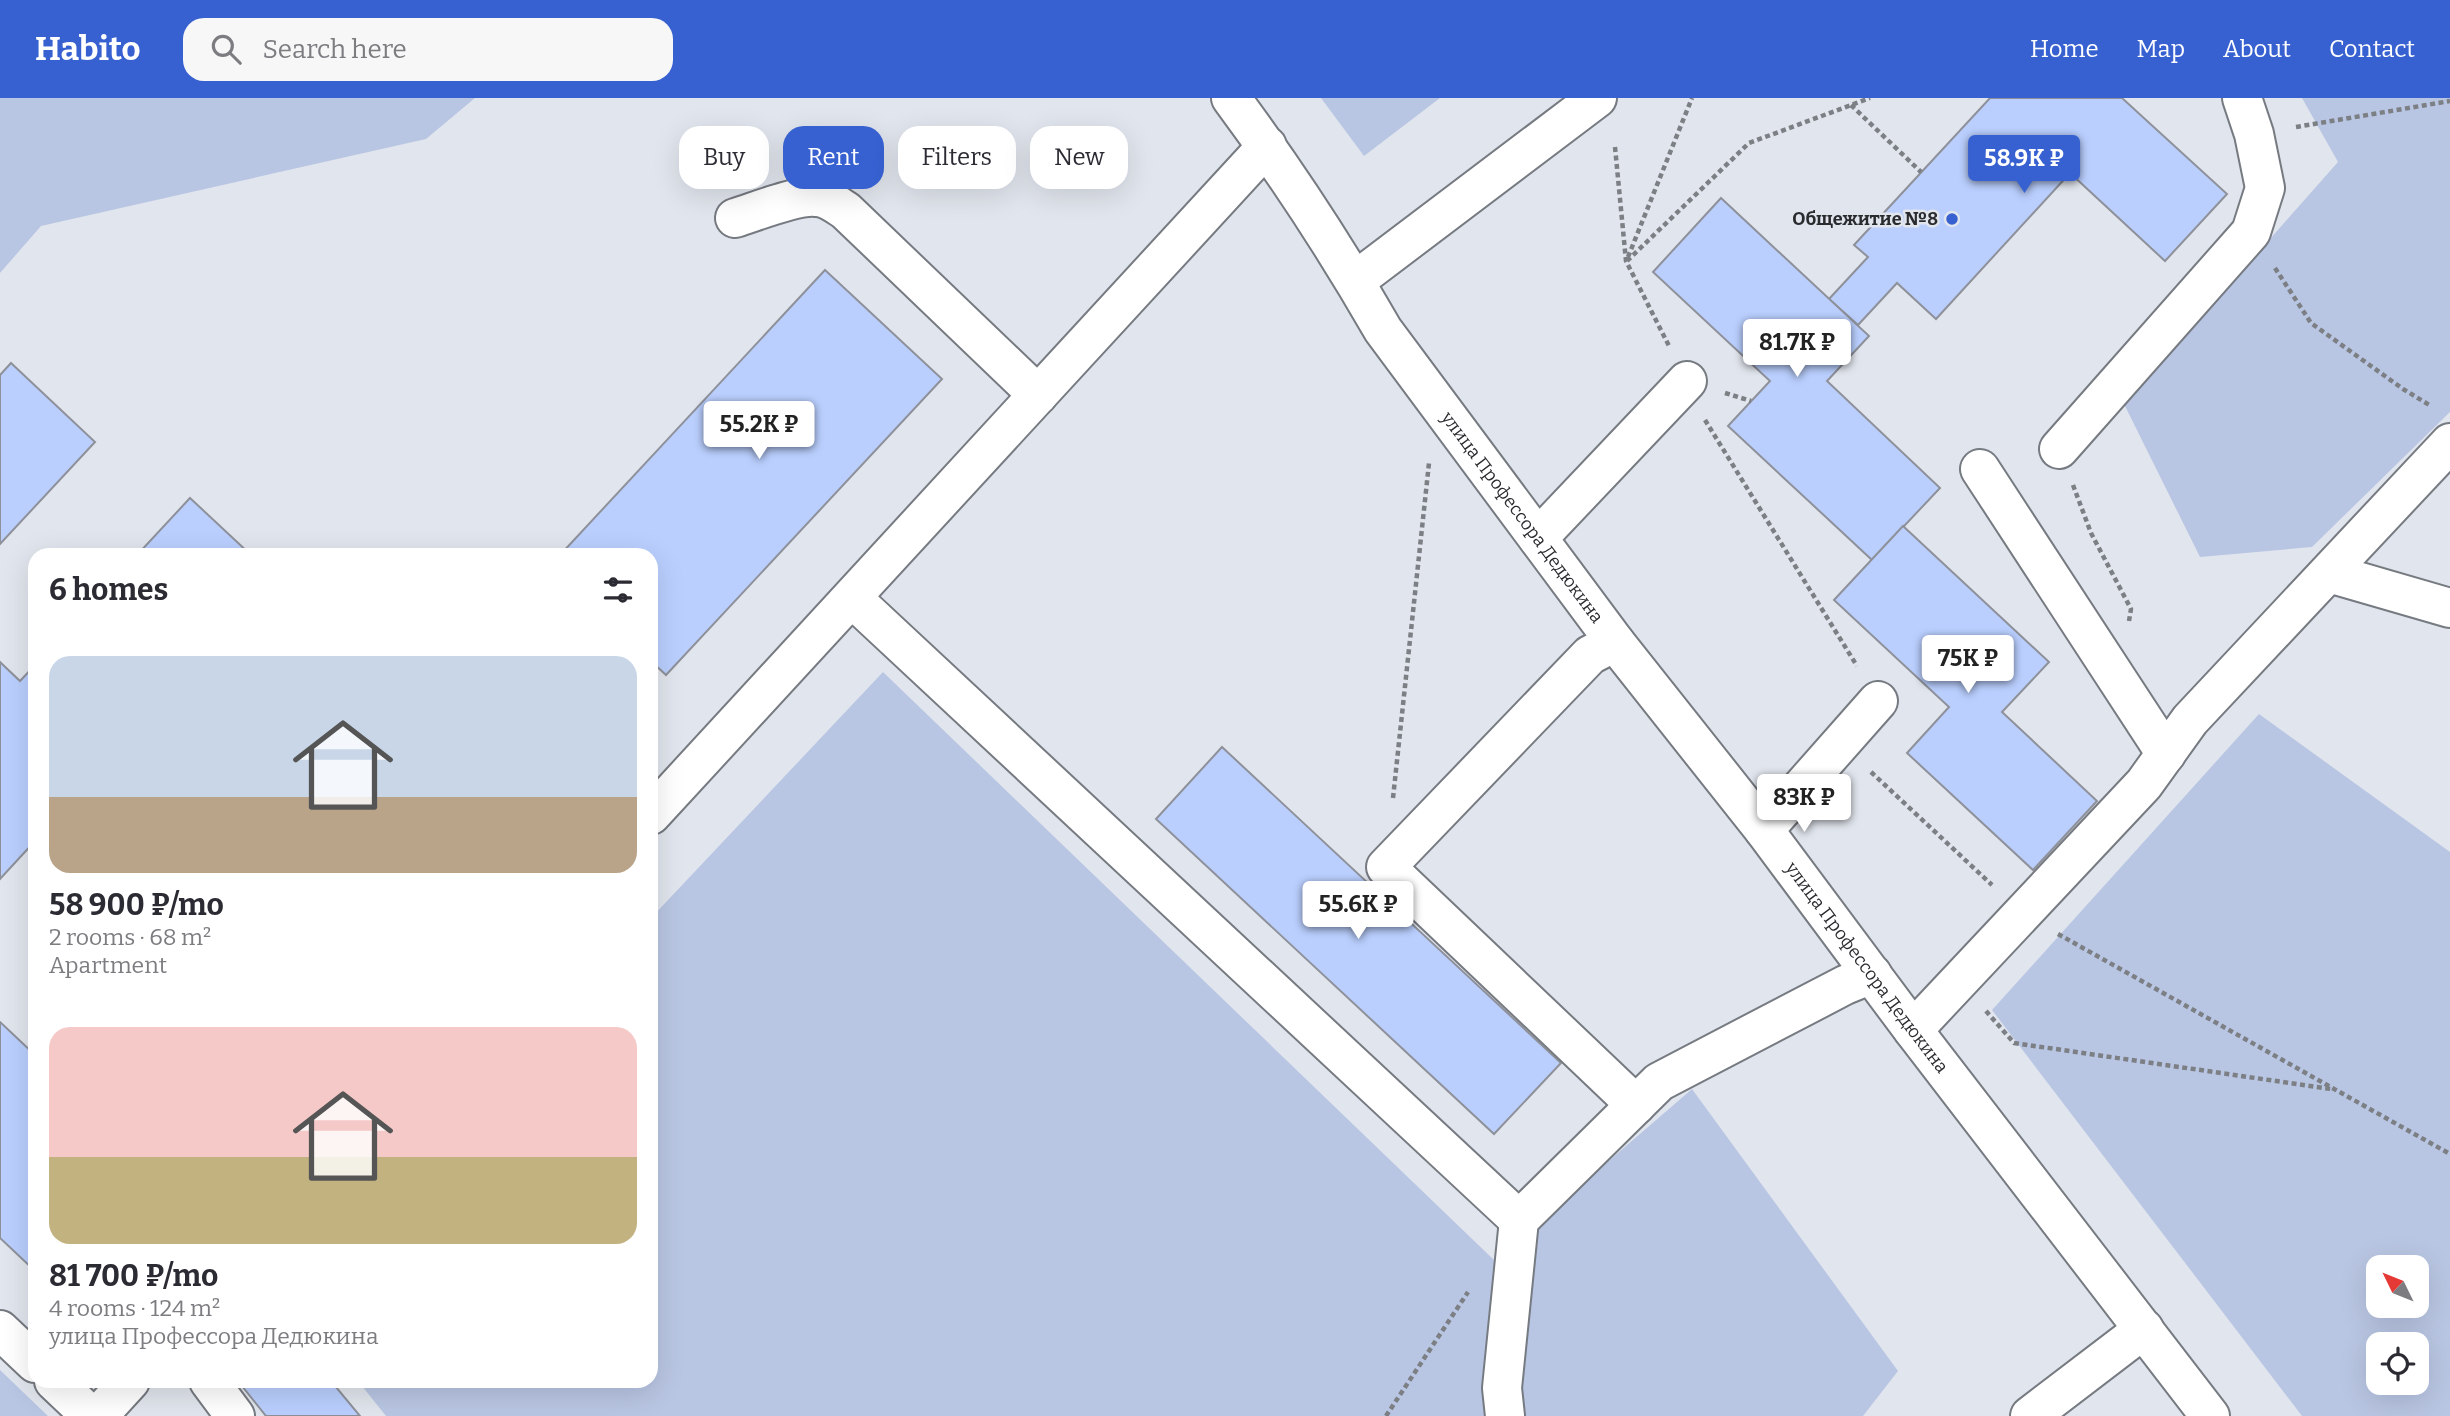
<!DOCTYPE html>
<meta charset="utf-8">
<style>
body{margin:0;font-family:Bitter,serif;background:#f7f7f7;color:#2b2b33;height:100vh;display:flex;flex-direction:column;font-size:26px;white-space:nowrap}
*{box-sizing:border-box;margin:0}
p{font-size:23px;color:#7c7c81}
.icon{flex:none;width:38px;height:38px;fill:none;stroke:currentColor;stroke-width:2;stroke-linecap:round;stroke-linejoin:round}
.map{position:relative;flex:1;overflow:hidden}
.details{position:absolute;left:28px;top:450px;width:630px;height:840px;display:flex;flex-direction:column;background:#fff;border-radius:21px;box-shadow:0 7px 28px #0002}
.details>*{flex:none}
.banner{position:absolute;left:679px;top:28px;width:665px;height:63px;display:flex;gap:14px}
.needle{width:46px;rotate:313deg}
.fabs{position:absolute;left:2366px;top:1157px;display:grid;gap:14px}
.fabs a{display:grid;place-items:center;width:63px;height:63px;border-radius:14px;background:#fff;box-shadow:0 7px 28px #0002;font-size:35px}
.price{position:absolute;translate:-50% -60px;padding:0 16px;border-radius:7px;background:#fff;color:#222;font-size:23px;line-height:46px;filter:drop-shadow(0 2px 4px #0008)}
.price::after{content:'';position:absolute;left:50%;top:42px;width:21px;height:16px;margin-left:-10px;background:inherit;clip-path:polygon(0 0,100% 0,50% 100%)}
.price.selected{background:#3760d0;color:#fff}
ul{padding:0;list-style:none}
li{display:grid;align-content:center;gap:14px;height:371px;padding:0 21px}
li span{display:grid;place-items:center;height:217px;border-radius:21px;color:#555}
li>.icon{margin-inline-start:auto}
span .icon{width:126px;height:126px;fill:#fffc;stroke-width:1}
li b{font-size:30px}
h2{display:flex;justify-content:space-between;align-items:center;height:84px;padding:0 21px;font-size:30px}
.tag{padding:0 24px;border-radius:21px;background:#fff;box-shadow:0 7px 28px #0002;font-size:24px;line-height:63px}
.tag.selected{background:#3760d0;color:#fff}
header{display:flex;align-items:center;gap:42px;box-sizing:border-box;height:98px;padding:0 35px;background:#3760d0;color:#fff}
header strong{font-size:33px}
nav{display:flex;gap:38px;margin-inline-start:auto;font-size:24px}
.search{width:490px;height:63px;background:#f7f7f7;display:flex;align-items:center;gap:18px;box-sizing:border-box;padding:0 24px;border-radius:21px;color:#7c7c81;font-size:26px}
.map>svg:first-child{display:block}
.green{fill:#b9c6e3;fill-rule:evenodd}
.building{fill:#bacffe;stroke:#8e9199;stroke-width:2}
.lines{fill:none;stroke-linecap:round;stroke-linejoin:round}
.minor-casing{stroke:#767a81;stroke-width:42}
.path{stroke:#7c7f84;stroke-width:4.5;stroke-dasharray:5 3.5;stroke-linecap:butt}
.minor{stroke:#fff;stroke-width:38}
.poi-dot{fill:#3760d0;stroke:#e1e5ed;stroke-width:2.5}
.labels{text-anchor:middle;stroke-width:5;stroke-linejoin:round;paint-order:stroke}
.poi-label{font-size:18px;font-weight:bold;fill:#292b2e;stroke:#e1e5ed;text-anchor:end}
.street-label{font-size:18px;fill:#292b2e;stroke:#e1e5ed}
</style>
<header>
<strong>Habito</strong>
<div class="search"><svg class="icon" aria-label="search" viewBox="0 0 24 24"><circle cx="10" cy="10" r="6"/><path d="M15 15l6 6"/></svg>Search here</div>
<nav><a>Home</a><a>Map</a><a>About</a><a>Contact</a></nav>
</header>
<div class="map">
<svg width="2450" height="1318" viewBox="0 0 2450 1318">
<rect width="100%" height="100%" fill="#e1e5ed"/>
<g class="green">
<polygon points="0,0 475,0 426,41 41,128 0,175"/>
<polygon points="1321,0 1440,0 1364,58"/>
<polygon points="2302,0 2450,0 2450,314 2312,449 2200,459 2124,306 2338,64"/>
<polygon points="883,574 1494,1162 1692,991 1898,1273 1863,1318 386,1318 358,1283 651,1283 651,820"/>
<path d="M2259,616L2450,754V1318H2302L1992,912ZM2378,1169H2417V1208H2378ZM2378,1246H2417V1284H2378Z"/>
<polygon points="0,1272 48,1318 0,1318"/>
</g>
<g class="building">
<polygon points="1990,0 2122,0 2227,96 2165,163 2070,75 1936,221 1897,185 1858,227 1829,201 1868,159 1854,147"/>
<polygon points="1721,100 1869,238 1827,283 1940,390 1872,462 1728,328 1770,283 1653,174"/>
<polygon points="825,172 942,281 666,577 651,563 651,457 560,457"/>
<polygon points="11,265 95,344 0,446 0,277"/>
<polygon points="190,400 251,457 137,457"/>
<polygon points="1903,428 2049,564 2002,614 2097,703 2033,772 1907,655 1949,609 1834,502"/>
<polygon points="0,564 20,583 35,567 35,743 0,781"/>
<polygon points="1222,649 1561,965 1494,1036 1156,721"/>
<polygon points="0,924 35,957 35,1173 0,1140"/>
<polygon points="238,1283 331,1283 360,1318 266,1318"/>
</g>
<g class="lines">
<g class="minor-casing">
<g id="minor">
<path id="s1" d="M1231,0C1286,74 1337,152 1383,232L1615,544L1764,732L1913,932L2210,1318"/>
<path d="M735,120C755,114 796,97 816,99C827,99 837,107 846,113L1038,297"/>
<polyline points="1355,183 1597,0"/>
<polyline points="2059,351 2251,134 2265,90 2254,36 2242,0"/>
<polyline points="1980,371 2166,656"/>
<polyline points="1538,440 1687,283"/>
<polyline points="2329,475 2450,510"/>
<polyline points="852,500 1519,1122"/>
<polyline points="1615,544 1590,557 1386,769 1636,1007"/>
<polyline points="651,717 1267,48"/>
<polyline points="1764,732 1878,603"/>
<polyline points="1913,932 2144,686 2190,622 2450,345"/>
<polyline points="0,1232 35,1265"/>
<polyline points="54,1283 91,1318"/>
<polyline points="209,1283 235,1318"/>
<polyline points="98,1318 130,1283"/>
<polyline points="1505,1318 1502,1290 1519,1122 1659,984 1845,887 1872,876"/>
<polyline points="2030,1318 2144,1231"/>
</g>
</g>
<g class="path">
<polyline points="1851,7 1921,74"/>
<polyline points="2296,29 2450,3"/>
<polyline points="1615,49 1626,163 1669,248"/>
<polyline points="1628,159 1692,0"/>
<polyline points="1627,163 1749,45 1870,0"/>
<polyline points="2275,170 2311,225 2403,291 2431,308"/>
<polyline points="1725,295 1751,303"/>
<polyline points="1705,322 1857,568"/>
<polyline points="2073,387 2091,435 2131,511 2129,523"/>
<polyline points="1871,674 1992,787"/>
<polyline points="1393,700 1429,365"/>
<polyline points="2058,836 2450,1056"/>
<polyline points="1986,913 2014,945 2331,991"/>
<polyline points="1386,1318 1468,1194"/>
</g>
<use href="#minor" class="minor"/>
</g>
<circle class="poi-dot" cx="1952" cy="121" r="7"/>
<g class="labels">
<g class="poi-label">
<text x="1938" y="127">Общежитие №8</text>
</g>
<g class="street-label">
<text dy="6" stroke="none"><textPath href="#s1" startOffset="511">улица Профессора Дедюкина</textPath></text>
<text dy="6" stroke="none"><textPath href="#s1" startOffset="1078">улица Профессора Дедюкина</textPath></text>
</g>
</g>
</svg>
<div class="fabs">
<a><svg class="needle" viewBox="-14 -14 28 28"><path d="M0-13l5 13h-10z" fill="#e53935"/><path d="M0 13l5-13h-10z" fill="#7c7c81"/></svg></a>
<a><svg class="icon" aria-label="locate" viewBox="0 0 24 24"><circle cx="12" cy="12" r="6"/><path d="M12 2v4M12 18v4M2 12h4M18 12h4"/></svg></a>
</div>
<b class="price selected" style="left:2024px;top:97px">58.9K ₽</b>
<b class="price" style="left:1797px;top:281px">81.7K ₽</b>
<b class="price" style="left:759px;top:363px">55.2K ₽</b>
<b class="price" style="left:1968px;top:597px">75K ₽</b>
<b class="price" style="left:1804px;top:736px">83K ₽</b>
<b class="price" style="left:1358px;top:843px">55.6K ₽</b>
<div class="banner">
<a class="tag">Buy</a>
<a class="tag selected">Rent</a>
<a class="tag">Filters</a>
<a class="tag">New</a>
</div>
<section class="details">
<h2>6 homes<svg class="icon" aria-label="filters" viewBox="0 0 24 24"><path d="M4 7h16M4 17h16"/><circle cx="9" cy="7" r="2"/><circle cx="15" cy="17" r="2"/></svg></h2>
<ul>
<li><span style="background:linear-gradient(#c9d6e8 65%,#b9a48a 0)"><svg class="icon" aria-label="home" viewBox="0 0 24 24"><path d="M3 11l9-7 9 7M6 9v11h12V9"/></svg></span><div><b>58 900 ₽/mo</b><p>2 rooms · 68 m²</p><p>Apartment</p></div></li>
<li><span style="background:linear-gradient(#f6c9c9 60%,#c2b280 0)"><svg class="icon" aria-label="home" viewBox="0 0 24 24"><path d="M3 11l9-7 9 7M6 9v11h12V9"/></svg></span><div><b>81 700 ₽/mo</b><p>4 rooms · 124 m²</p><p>улица Профессора Дедюкина</p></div></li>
</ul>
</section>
</div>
